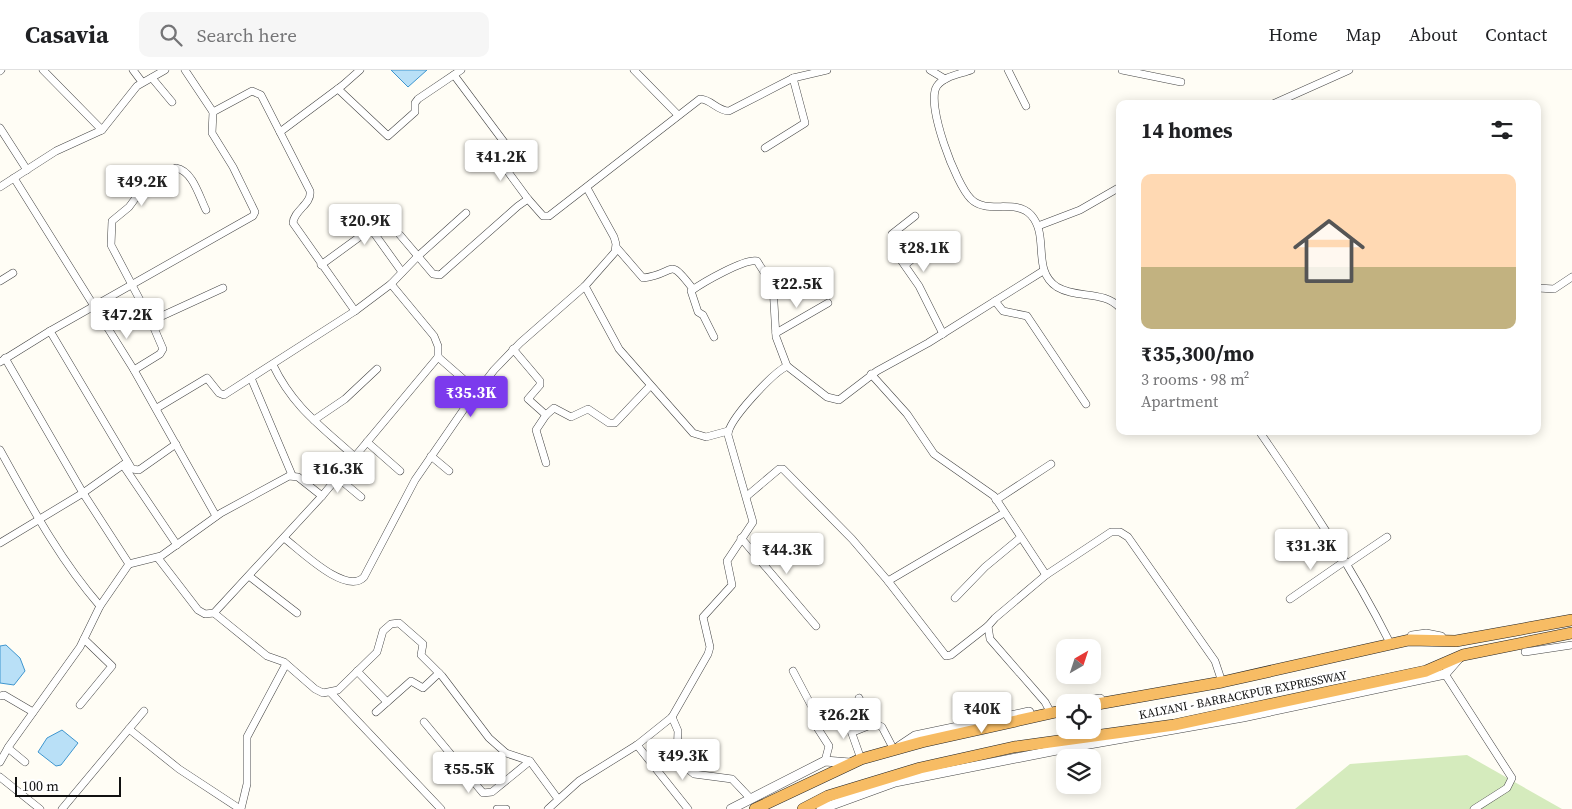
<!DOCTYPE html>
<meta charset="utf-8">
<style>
body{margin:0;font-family:"Source Serif 4",serif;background:#f6f6f6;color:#202124;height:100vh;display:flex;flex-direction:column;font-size:19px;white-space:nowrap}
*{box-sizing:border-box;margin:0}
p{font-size:16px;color:#757577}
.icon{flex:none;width:28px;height:28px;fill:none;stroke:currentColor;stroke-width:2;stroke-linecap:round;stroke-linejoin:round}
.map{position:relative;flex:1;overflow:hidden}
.drawer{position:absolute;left:1116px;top:30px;width:425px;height:335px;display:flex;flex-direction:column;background:#fff;border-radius:10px;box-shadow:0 2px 12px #0003}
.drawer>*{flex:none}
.needle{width:32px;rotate:39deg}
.buttons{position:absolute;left:1056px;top:569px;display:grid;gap:10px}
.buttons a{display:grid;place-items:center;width:45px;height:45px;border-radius:10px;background:#fff;box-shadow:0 2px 12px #0003;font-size:25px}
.scale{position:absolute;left:15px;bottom:12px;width:106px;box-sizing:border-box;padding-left:5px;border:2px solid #111;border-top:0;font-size:14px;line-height:18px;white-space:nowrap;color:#111;-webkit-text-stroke:4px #fff;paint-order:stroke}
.price{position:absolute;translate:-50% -42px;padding:0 11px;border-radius:5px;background:#fff;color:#222;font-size:16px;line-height:32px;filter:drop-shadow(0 1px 2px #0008)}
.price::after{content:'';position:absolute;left:50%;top:30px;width:15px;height:11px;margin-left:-8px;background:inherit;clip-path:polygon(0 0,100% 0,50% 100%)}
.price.current{background:#7c3aed;color:#fff}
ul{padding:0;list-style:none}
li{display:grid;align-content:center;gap:10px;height:265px;padding:0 25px}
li+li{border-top:1px solid #e0e0e0}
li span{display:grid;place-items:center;height:155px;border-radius:10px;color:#555}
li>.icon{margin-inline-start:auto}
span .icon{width:90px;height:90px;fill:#fffc;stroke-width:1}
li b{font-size:21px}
h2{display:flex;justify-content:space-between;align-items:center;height:60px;padding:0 25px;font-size:21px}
header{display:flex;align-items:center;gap:30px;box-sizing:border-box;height:70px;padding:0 25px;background:#fff;border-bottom:1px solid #e0e0e0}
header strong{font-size:24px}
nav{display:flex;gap:28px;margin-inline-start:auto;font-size:18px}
.search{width:350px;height:45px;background:#f6f6f6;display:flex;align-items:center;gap:12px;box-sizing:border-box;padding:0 18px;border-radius:10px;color:#757577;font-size:19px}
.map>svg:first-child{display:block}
.green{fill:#d5ebbd}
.water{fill:#b9e0f7;stroke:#3f96cf}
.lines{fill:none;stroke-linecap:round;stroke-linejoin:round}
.minor-casing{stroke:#444;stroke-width:8}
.tertiary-casing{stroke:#444;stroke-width:10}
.trunk-casing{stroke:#222;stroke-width:12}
.minor{stroke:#fff;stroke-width:7}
.tertiary{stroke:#fff;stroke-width:9}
.trunk{stroke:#f7bc64;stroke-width:11}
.labels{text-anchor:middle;stroke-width:5;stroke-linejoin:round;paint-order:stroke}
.street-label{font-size:12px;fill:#111;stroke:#fff}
</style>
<header>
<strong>Casavia</strong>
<div class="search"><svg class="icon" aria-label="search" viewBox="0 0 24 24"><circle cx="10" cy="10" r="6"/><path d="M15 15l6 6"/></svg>Search here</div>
<nav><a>Home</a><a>Map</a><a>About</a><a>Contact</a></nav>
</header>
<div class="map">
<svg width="1572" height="739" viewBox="0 0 1572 739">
<rect width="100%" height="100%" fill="#fffdf5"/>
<polygon class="green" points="1467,685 1562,739 1295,739 1350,694"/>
<g class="water">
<polygon points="391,0 427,0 408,17"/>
<polygon points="6,575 20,588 25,601 14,615 0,613 0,576"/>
<polygon points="62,660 78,673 61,695 56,696 38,682 47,668"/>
</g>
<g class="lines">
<g class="minor-casing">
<g id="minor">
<polyline points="43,0 102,60"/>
<polyline points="133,0 142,12"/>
<polyline points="634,0 678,45"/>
<polyline points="930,0 945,9"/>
<path d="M971,0C961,4 944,6 937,16C925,33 956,115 971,129C987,145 1015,128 1031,145C1050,166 1031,200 1057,217C1077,229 1104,220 1120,238"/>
<polyline points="1008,0 1026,36"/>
<polyline points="1122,0 1181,12"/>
<polyline points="0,1 1,0"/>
<polyline points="454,5 510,80 511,87 506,99 528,129"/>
<polyline points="152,8 172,32"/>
<polyline points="338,19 388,66 415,42 415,33 418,29 461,0"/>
<polyline points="1273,34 1349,0"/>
<path d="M213,42L252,21L261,25L310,121C312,134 294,140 293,153L355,241"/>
<polyline points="0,58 27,100"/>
<polyline points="280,62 343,15 360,0"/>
<polyline points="765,78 805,53 793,8"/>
<polyline points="14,108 134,300 216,446"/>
<polyline points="0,117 56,81 102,60 137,16 165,0"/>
<polyline points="915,146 892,164 896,183 919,216 943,264"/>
<polyline points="1038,156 1080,140 1120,117"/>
<path d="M400,165L433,204L440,205L518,136L528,129L543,146H549L700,29C711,29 717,41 729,41L793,8L827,0"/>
<path d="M617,178L643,208C677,204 667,185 693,219"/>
<polyline points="321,195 369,160 374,163 402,202"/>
<polyline points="905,195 935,171"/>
<polyline points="0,211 13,203"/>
<polyline points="585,216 619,279 693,363 706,367 728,361"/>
<polyline points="1538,218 1554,219 1572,207"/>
<polyline points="995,231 1003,241 1027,246 1086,334"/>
<polyline points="151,251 223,218"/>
<polyline points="776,263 828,233"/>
<path d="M714,267L703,245L698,242L691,221C702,213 745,188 757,191L773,216L776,267L787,296"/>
<polyline points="513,279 540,311 540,315 528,329 546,345 554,338 571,347 588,339 609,353 615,353 650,316"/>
<polyline points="438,287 478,322"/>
<polyline points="0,292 50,261"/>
<path d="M273,295C293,337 321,356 355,387"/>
<path d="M134,300L160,284L163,279L151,251L111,175L112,151L129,137L143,118L176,98C193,101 199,126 206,140"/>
<polyline points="871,304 907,344 934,384 994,426 1046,505"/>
<polyline points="251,308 292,405"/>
<polyline points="157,338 207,308 219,323 224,325 355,241 391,214 417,187 466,143"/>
<polyline points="314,350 345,329 377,299"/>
<path d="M1259,361C1306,429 1352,497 1389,571"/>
<polyline points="367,372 400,401"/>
<polyline points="176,374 139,400 132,399 50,261 237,155 253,146 255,142 233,97 212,63 213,42 185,0"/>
<path d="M0,380C30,434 59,489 100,536"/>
<polyline points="431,386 449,401"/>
<polyline points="546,393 536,360 546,345"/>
<polyline points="123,395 177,475"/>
<polyline points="337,407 361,427"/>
<polyline points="747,426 779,399 783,399 852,469 888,511 1004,443"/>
<polyline points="996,430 1051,394"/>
<path d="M284,468C299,479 346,526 364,507L415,410L464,339L494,300L520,273L585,216L615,182L616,174L614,167L587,118"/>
<polyline points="741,468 816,556"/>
<polyline points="0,473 83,423 127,392"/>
<polyline points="158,488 198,540 205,544 214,543 322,426 438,287 438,276 434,266 391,214"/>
<polyline points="129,494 161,486 221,443 289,406 298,407 322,426"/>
<polyline points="1347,494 1387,467"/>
<polyline points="249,506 297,543"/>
<polyline points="888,511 946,586 951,585 988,556"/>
<polyline points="955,528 985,497 1020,468"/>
<polyline points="1290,529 1345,491"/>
<polyline points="214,543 267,586 284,592 315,619 323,623 338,620 377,582 383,561 391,554 399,553 423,574 421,585 442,606 489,668 506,683 530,691 558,729"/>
<polyline points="1525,582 1572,575"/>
<polyline points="357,601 387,632"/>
<polyline points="793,601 812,637 813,651 829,676 825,691"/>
<polyline points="1445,604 1512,708 1507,718 1474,739"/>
<polyline points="331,623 441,739"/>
<polyline points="0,626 4,625 33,642"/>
<polyline points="859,628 870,651 882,657 894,680"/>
<polyline points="80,635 112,596 84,569"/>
<polyline points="376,642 411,611 423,618 439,603"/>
<polyline points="1051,643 1045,632 990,569 988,556 995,548 1046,505 1111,462 1120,462 1128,467 1215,591 1222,612"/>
<polyline points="845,644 861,689"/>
<polyline points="672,647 678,661 677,685 679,692 694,704 732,709 750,728"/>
<polyline points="424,652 483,723 492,722 530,691"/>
<polyline points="129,659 179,699 240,739"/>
<polyline points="853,662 873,654"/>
<polyline points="637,675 688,739"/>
<polyline points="8,678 25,692"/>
<polyline points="0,692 9,676 80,577 100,536 129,494 83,423 5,288"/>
<polyline points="0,707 40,739"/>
<polyline points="62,739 144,641"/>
<polyline points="241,739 247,714 247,667 286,594"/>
<polyline points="497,739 506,739"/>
<path d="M548,739L579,711L637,675L672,647L708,584L710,577L703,547L732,515L727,491L753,452L728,365C728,350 773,303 787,296L827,327L839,330L877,301L928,273L1043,201"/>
</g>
</g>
<g class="tertiary-casing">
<g id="tertiary">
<polyline points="1412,566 1426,564 1441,567"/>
<polyline points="1081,632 1100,629"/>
<polyline points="900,676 915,666 1029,642"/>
<polyline points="731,739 825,691 850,693"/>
<polyline points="821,739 895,712 1072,677 1243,647 1445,604 1459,588"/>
</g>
</g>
<g class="trunk-casing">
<g id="trunk">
<polyline points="1092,635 1222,612 1409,570 1456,571 1572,550"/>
<polyline points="755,739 861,689 922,672 1065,640"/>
<polyline points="803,739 828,726 920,698 1014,677 1174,655 1239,641 1426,601 1463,585 1572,563"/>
</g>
</g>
<use href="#minor" class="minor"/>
<use href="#tertiary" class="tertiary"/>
<use href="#trunk" class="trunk"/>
</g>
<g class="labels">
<g class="street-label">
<text transform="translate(1243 625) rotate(-11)" y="4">KALYANI - BARRACKPUR EXPRESSWAY</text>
</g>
</g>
</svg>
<div class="buttons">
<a><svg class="needle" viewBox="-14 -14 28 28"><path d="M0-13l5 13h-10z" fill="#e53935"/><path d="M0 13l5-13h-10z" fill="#757577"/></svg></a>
<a><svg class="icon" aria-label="locate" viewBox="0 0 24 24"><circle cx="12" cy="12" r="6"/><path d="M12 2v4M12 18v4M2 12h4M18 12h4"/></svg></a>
<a><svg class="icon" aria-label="layers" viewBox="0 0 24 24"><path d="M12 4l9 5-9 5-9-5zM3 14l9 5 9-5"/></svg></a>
</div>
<div class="scale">100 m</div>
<b class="price" style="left:501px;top:112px">₹41.2K</b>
<b class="price" style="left:142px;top:137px">₹49.2K</b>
<b class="price" style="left:365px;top:176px">₹20.9K</b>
<b class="price" style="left:924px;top:203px">₹28.1K</b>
<b class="price" style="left:797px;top:239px">₹22.5K</b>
<b class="price" style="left:127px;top:270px">₹47.2K</b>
<b class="price current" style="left:471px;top:348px">₹35.3K</b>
<b class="price" style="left:338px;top:424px">₹16.3K</b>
<b class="price" style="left:1311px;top:501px">₹31.3K</b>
<b class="price" style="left:787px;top:505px">₹44.3K</b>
<b class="price" style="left:982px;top:664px">₹40K</b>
<b class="price" style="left:844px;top:670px">₹26.2K</b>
<b class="price" style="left:683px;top:711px">₹49.3K</b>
<b class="price" style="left:469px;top:724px">₹55.5K</b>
<section class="drawer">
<h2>14 homes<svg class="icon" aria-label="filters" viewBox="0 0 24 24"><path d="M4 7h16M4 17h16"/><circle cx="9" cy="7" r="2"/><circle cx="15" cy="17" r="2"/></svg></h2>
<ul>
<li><span style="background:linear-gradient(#ffd9b3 60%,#c2b280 0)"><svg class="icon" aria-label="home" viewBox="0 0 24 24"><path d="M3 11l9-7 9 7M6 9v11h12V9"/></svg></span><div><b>₹35,300/mo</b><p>3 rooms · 98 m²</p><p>Apartment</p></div></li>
</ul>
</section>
</div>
